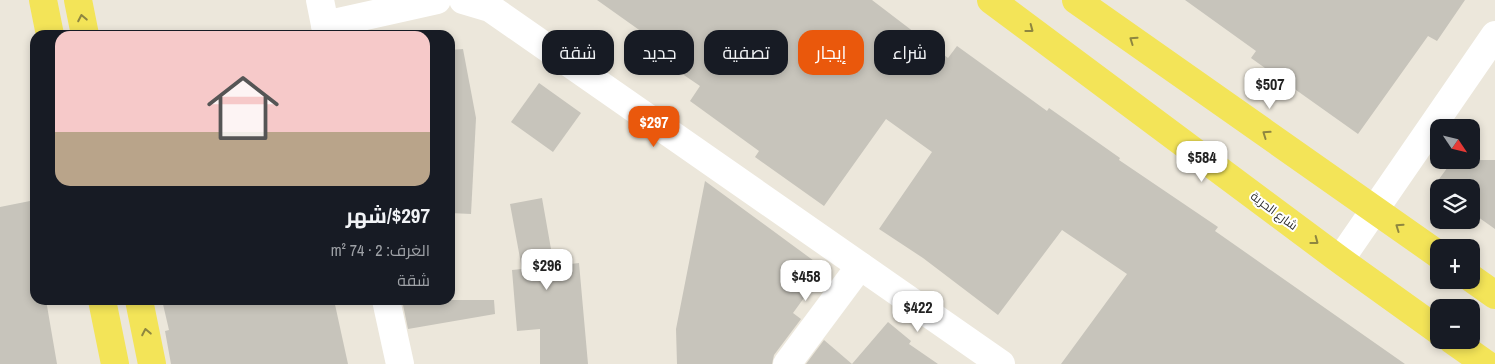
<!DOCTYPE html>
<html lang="ar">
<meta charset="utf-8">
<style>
body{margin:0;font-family:"Archivo Narrow",Cairo,sans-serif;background:#20242c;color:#f1f3f6;direction:rtl;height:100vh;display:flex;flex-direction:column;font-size:19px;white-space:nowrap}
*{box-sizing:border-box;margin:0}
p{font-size:16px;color:#9ea1a6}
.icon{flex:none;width:28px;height:28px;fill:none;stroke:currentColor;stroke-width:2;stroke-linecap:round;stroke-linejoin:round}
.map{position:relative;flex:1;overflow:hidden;direction:ltr}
.drawer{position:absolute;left:30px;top:30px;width:425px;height:275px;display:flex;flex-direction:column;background:#171b24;border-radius:15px;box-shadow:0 2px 8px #0003;direction:rtl}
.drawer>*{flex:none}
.top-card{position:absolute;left:470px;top:30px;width:475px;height:45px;direction:rtl;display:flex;gap:10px}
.needle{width:32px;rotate:125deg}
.buttons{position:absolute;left:1430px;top:119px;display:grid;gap:10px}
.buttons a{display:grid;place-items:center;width:50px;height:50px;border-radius:10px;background:#171b24;box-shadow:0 2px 8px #0003;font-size:25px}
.price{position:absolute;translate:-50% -42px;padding:0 11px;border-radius:10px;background:#fff;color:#222;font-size:16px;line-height:32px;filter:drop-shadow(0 1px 2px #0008)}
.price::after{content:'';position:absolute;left:50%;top:30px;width:15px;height:11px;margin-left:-8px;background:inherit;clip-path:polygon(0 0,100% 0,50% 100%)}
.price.selected{background:#ea580c;color:#fff}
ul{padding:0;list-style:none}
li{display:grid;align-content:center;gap:10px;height:265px;padding:0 25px}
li+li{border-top:1px solid #363941}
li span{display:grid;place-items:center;height:155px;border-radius:15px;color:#555}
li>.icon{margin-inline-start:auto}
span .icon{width:90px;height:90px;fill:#fffc;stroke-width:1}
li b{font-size:21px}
.pill{padding:0 18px;border-radius:15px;background:#171b24;box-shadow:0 2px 8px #0003;font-size:18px;line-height:45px}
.pill.selected{background:#ea580c;color:#fff}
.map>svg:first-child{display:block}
.building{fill:#c7c4bb}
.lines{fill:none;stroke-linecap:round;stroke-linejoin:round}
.minor{stroke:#fff;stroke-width:28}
.major{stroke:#f3e458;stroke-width:28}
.oneway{stroke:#8e8640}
.labels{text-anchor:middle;stroke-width:4;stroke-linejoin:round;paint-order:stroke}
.street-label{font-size:12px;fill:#292929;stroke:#fff}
</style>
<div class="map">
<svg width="1495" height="364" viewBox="0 0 1495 364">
<rect width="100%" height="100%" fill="#ece7db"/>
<g class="building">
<polygon points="597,0 872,0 948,58 957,46 1047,111 1049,108 1120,158 1119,160 1218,227 1215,231 1405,364 1061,364 1127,274 1062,230 998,315 923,258 879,229 932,152 886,119 824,206 755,157 759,151 690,101 700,86 659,58 666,49"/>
<polygon points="1185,0 1465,0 1437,41 1428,36 1358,134 1251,58 1256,51"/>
<polygon points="463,49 476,118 471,214 450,213 450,50"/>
<polygon points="539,83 581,113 553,152 511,122"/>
<polygon points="1453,160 1495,160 1495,229 1471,212 1471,188 1439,189 1434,186"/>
<polygon points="705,181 825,269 793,313 801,319 774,355 772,364 677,364 676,329"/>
<polygon points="542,198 554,266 579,263 588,364 540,364 540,329 517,331 512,270 522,269 510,204"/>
<polygon points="35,200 35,300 46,300 57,364 0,364 0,207"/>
<polygon points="162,300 334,300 348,364 171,364 165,331 169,330"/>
<polygon points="402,300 494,300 495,314 408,329"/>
<polygon points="888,322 911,341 909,344 938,364 852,364"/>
<polygon points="824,340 852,364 806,364"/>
</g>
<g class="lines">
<g class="minor">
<polyline points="320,0 327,35"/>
<polyline points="463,0 490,8 1001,364"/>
<polyline points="325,25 437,0"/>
<polyline points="1340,260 1495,35"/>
<polyline points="386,300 400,364"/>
<polyline points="787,364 860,266"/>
</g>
<g class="major">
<polyline points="43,0 50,35"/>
<polyline points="78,0 85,35"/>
<polyline points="991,0 1340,260 1439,331"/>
<polyline points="1076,0 1439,255"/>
<polyline points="1471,278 1495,295"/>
<polyline points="102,300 115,364"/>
<polyline points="139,300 152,364"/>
<polyline points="1452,340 1486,364"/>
</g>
</g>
<defs><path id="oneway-chevron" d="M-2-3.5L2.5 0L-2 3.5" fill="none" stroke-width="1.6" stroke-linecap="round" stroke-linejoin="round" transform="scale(1.25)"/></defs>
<g class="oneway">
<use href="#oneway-chevron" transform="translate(82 18) rotate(-101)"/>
<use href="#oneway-chevron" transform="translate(1030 29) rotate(37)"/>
<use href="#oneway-chevron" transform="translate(1133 40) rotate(-145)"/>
<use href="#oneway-chevron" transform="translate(1266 134) rotate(-145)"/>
<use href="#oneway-chevron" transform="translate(1399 227) rotate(-145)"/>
<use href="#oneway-chevron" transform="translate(1315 241) rotate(37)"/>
<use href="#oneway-chevron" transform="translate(146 332) rotate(-101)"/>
</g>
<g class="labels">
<g class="street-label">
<text transform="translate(1274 211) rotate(37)" y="4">شارع الحرية</text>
</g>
</g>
</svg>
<div class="buttons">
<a><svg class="needle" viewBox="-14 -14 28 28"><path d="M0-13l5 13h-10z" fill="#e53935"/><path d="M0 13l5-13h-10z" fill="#9ea1a6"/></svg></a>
<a><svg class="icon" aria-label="layers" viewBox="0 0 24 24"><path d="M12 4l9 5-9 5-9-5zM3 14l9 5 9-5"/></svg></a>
<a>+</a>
<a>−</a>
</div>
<b class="price" style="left:1270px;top:110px">$507</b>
<b class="price selected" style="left:654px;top:148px">$297</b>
<b class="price" style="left:1202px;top:183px">$584</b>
<b class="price" style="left:547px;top:291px">$296</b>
<b class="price" style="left:806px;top:302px">$458</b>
<b class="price" style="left:918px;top:333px">$422</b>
<div class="top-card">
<a class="pill">شراء</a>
<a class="pill selected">إيجار</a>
<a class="pill">تصفية</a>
<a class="pill">جديد</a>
<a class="pill">شقة</a>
</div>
<section class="drawer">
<ul>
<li><span style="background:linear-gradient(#f6c9c9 65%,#b9a48a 0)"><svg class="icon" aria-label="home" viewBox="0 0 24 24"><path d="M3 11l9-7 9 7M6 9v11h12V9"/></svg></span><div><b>$297/شهر</b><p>الغرف: 2 · 74 m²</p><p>شقة</p></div></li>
</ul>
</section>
</div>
